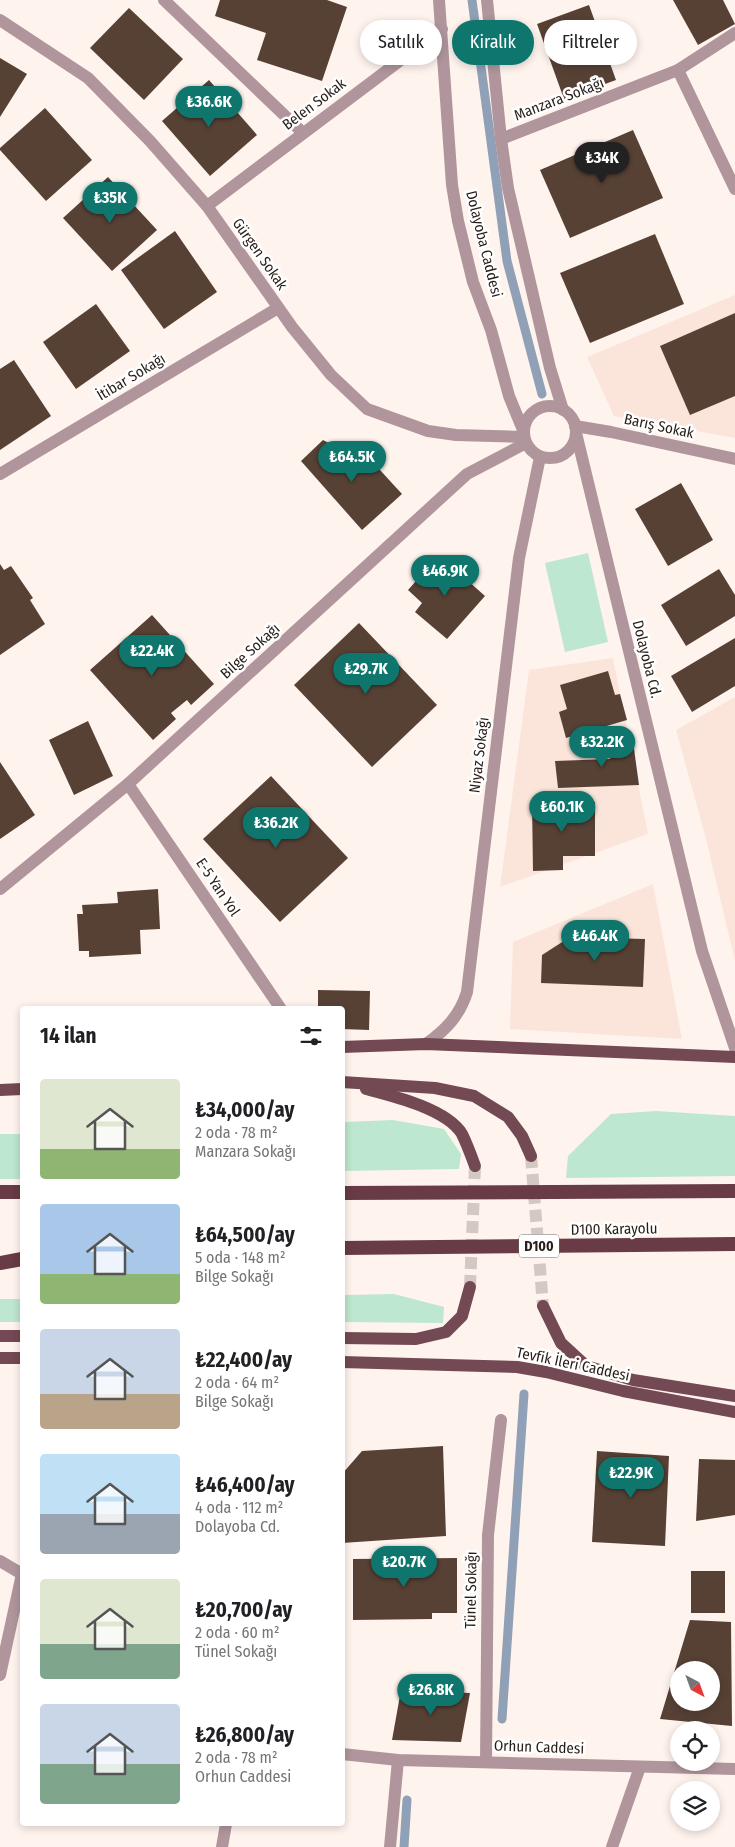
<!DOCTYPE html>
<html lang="tr">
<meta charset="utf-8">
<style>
body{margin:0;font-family:"Fira Sans Condensed",sans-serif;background:#f2f2f2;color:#202124;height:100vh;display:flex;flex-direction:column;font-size:19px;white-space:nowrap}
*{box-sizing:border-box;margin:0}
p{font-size:16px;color:#757577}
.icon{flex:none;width:28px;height:28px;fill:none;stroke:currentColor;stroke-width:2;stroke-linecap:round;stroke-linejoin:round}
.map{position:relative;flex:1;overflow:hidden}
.details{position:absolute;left:20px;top:1006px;width:325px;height:820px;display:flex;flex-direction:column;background:#fff;border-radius:5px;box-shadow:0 2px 8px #0003}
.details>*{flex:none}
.hud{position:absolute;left:360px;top:20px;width:300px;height:45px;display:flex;gap:10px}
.needle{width:32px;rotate:139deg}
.fabs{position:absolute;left:670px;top:1661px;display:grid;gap:10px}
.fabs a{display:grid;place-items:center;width:50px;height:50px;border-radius:50%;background:#fff;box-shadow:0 2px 8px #0003;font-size:25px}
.price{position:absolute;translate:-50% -42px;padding:0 11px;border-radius:18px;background:#0f766e;color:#fff;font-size:16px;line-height:32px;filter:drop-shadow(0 1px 2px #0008)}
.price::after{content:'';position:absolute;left:50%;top:30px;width:15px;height:11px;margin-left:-8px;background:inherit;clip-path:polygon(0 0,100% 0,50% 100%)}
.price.current{background:#222;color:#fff}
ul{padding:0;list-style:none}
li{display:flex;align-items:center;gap:15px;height:125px;padding:0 20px}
li span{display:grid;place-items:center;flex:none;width:140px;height:100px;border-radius:5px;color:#555}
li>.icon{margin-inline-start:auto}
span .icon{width:60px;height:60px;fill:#fffc;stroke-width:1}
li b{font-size:21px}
h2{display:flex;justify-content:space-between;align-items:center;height:60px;padding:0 20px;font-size:21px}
.chip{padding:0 18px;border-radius:22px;background:#fff;box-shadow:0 2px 8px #0003;font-size:18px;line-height:45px}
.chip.current{background:#0f766e;color:#fff}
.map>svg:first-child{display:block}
.built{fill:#fbe5da}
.green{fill:#bee7cf}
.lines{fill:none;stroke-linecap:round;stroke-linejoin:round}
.stream{stroke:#90a0b6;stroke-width:9}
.building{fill:#574135;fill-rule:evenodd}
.primary-tunnel{stroke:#d4c8c3;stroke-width:12;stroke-dasharray:12 6;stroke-linecap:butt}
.service{stroke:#b0969c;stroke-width:12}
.minor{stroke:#b0969c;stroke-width:12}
.tertiary{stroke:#b0969c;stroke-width:12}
.primary{stroke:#734953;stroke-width:12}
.trunk{stroke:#683b46;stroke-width:14}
.labels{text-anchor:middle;stroke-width:5;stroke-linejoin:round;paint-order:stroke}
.shield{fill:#fff;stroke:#68625e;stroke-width:1}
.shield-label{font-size:14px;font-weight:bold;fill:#281e19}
.street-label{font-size:15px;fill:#281e19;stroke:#fff}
</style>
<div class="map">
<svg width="735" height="1847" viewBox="0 0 735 1847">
<rect width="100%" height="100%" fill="#fff3ee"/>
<g class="built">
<polygon points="735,295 735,438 614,416 587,357"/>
<polygon points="613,658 648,834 500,887 529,670"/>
<polygon points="735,697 735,961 705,835 676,730"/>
<polygon points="653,884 682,1039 510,1029 513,942"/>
</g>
<g class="green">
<polygon points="588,553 608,642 565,652 545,563"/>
<polygon points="656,1111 735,1116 735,1176 566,1178 568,1156 611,1114"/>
<polygon points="393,1120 444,1129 461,1154 459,1169 343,1171 343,1122"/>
<rect x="0" y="1134" width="22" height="45"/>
<polygon points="394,1294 444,1307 443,1323 343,1322 343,1295"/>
<rect x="0" y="1299" width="22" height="23"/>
</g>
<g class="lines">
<g class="stream">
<polyline points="472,0 507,261 542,394"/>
<polyline points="502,1719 524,1394"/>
<polyline points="404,1847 407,1800"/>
</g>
</g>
<g class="building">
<polygon points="220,0 327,0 347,7 322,81 257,60 266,33 215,16"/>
<polygon points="673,0 723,0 735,24 698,45"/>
<polygon points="589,5 616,80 564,99 537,24"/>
<polygon points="129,8 183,59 144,100 90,48"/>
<polygon points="0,58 27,74 0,117"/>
<polygon points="209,80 257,135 210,176 162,121"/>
<polygon points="45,108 92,160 46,201 0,150 0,148"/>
<polygon points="633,130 663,198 570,238 540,170"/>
<polygon points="108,177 157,230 112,271 63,218"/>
<polygon points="175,231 217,292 164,329 121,270"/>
<polygon points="655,234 684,304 590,343 560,273"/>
<polygon points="96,304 130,351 76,389 43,342"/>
<polygon points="735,313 735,396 690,415 660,346"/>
<polygon points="14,360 51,416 0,450 0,369"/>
<polygon points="323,440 380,470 402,494 362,530 301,461"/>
<polygon points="681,483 713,540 668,566 635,509"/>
<polygon points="439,555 485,596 447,639 415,612 422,603 408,590"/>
<polygon points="0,564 4,570 11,566 33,598 30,600 45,624 0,655"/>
<polygon points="719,569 735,595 735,616 686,646 661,605"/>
<polygon points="152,615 214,684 191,705 187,700 171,713 176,719 153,740 90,670"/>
<polygon points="359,623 437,705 372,767 294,685"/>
<polygon points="735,638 735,686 692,712 671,676"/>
<polygon points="608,671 615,695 620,694 627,720 566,738 559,712 567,709 560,685"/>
<polygon points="88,721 113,776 74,795 49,740"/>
<polygon points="632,734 639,785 558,788 555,761 610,759 608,737"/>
<polygon points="0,762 35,815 0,839"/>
<polygon points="271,776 348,858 280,922 203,839"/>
<polygon points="595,802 595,856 563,856 563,870 533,871 532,803"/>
<polygon points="158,889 160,929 140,930 141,954 89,957 89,951 79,951 77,914 83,914 82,905 118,903 117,892"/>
<polygon points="570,937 645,939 643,987 541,983 542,955"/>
<polygon points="318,990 370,991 369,1030 342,1029 342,1009 318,1009"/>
<polygon points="443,1446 446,1536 342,1543 342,1474 362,1451"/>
<polygon points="597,1451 669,1456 665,1546 592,1542"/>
<polygon points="699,1459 735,1460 735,1515 696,1521"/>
<polygon points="457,1558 457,1613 432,1613 432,1619 353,1620 353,1559"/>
<rect x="691" y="1571" width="34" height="42"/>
<path d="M690,1620L731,1622L732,1726L660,1719ZM679,1670H711V1702H679Z"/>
<polygon points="401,1690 470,1693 461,1742 392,1740"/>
</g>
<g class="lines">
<g class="primary-tunnel">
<polyline points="531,1156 543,1306"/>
<polyline points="470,1287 475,1166"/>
</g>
<polyline class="service" points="164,0 303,133"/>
<g class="minor">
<polyline points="0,20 88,78 150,141 207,206 292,327 331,375 367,409 428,431 456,435 524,437"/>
<polyline points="678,70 735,189"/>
<polyline points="501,139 678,70 735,33"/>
<polyline points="207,206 442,29"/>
<circle cx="550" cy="432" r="26"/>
<polyline points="575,426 611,432 735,459"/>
<polyline points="576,433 702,951 735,1048"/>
<polyline points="0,474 278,308"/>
<polyline points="128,784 281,1009"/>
<polyline points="0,889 128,784 467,474 526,443"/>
<path d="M426,1044C446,1030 460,1015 467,992L519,558L540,457"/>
<polyline points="0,1675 22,1574"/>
<polyline points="486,1761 488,1535 501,1420"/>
<polyline points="222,1847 226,1824"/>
<polyline points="390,1847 398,1760"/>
<polyline points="612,1847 640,1767"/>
</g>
<g class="tertiary">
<polyline points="439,0 452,185 458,221 473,282 491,330 509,396 523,430"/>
<polyline points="487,0 501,139 508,188 550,368 563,410"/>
<polyline points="0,1561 22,1574"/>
<polyline points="342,1754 398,1760 735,1769"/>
</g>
<g class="primary">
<polyline points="342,1047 426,1044 735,1057"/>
<polyline points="342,1082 435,1088 474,1096 508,1117 522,1136 531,1156"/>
<path d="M366,1089C393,1096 447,1109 462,1134C467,1144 471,1155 475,1166"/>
<polyline points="0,1090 22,1089"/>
<polyline points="543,1306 561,1343 586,1366 633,1380 735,1396"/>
<polyline points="0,1336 22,1336"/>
<polyline points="342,1338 416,1339 446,1332 462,1316 470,1287"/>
<polyline points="0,1358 22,1358"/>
<polyline points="342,1362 517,1367 546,1372 623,1391 735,1412"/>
</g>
<g class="trunk">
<polyline points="0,1192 22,1192"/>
<polyline points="342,1193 735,1191"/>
<polyline points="342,1248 735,1244"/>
<polyline points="0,1263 22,1259"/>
</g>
</g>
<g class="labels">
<rect class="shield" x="519" y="1234.5" width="40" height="23" rx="4"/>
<g class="shield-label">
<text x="539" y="1251">D100</text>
</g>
<g class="street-label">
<text transform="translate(559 99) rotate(-21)" y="5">Manzara Sokağı</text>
<text transform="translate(314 104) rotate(-37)" y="5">Belen Sokak</text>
<text transform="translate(484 244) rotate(76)" y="5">Dolayoba Caddesi</text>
<text transform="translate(260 254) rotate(55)" y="5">Gürgen Sokak</text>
<text transform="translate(131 377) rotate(-31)" y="5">İtibar Sokağı</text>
<text transform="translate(659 426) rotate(12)" y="5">Barış Sokak</text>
<text transform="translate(250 651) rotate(-42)" y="5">Bilge Sokağı</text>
<text transform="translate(647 659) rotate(76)" y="5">Dolayoba Cd.</text>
<text transform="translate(479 755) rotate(-83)" y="5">Niyaz Sokağı</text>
<text transform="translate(218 887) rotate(56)" y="5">E-5 Yan Yol</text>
<text transform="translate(614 1229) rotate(-1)" y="5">D100 Karayolu</text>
<text transform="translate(573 1364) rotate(12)" y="5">Tevfik İleri Caddesi</text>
<text transform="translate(471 1590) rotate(-89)" y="5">Tünel Sokağı</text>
<text transform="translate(539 1747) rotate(2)" y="5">Orhun Caddesi</text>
</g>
</g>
</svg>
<div class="fabs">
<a><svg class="needle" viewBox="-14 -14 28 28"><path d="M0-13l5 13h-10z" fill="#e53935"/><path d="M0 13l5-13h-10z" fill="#757577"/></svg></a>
<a><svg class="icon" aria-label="locate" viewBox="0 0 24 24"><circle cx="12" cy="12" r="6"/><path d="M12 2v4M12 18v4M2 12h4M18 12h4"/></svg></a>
<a><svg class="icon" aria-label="layers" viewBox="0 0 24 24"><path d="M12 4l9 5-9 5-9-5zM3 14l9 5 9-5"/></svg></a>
</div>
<b class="price" style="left:209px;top:128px">₺36.6K</b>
<b class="price current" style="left:602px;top:184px">₺34K</b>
<b class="price" style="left:110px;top:224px">₺35K</b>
<b class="price" style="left:352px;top:483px">₺64.5K</b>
<b class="price" style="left:445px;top:597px">₺46.9K</b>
<b class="price" style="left:152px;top:677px">₺22.4K</b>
<b class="price" style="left:366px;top:695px">₺29.7K</b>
<b class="price" style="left:602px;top:768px">₺32.2K</b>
<b class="price" style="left:562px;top:833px">₺60.1K</b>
<b class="price" style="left:276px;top:849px">₺36.2K</b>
<b class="price" style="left:595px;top:962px">₺46.4K</b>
<b class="price" style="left:631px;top:1499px">₺22.9K</b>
<b class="price" style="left:404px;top:1588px">₺20.7K</b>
<b class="price" style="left:431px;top:1716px">₺26.8K</b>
<div class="hud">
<a class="chip">Satılık</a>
<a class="chip current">Kiralık</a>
<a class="chip">Filtreler</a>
</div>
<section class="details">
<h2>14 ilan<svg class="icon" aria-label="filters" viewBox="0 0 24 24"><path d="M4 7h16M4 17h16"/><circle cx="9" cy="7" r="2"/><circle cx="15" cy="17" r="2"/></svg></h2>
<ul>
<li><span style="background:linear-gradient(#dfe7d0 70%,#8fb573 0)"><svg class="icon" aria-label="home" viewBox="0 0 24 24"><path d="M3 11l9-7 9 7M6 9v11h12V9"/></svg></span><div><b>₺34,000/ay</b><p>2 oda · 78 m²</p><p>Manzara Sokağı</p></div></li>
<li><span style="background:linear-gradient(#a9c7e8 70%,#8fb573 0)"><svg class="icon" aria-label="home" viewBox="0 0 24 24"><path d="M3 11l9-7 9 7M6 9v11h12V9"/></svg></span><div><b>₺64,500/ay</b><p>5 oda · 148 m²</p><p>Bilge Sokağı</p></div></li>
<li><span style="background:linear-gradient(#c9d6e8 65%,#b9a48a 0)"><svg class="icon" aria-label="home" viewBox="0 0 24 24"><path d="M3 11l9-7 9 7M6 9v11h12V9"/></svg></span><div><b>₺22,400/ay</b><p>2 oda · 64 m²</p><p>Bilge Sokağı</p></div></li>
<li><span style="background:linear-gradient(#bfe0f5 60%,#9aa5b1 0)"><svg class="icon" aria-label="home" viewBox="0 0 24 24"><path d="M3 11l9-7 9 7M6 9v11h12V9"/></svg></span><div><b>₺46,400/ay</b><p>4 oda · 112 m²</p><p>Dolayoba Cd.</p></div></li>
<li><span style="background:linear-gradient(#dfe7d0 65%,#7fa58c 0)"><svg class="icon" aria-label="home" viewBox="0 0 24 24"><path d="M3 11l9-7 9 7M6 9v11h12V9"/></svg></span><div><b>₺20,700/ay</b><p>2 oda · 60 m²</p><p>Tünel Sokağı</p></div></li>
<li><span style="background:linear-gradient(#c9d6e8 60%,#7fa58c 0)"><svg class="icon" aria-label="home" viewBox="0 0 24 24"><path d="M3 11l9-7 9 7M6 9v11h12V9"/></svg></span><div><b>₺26,800/ay</b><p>2 oda · 78 m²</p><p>Orhun Caddesi</p></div></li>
</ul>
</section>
</div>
